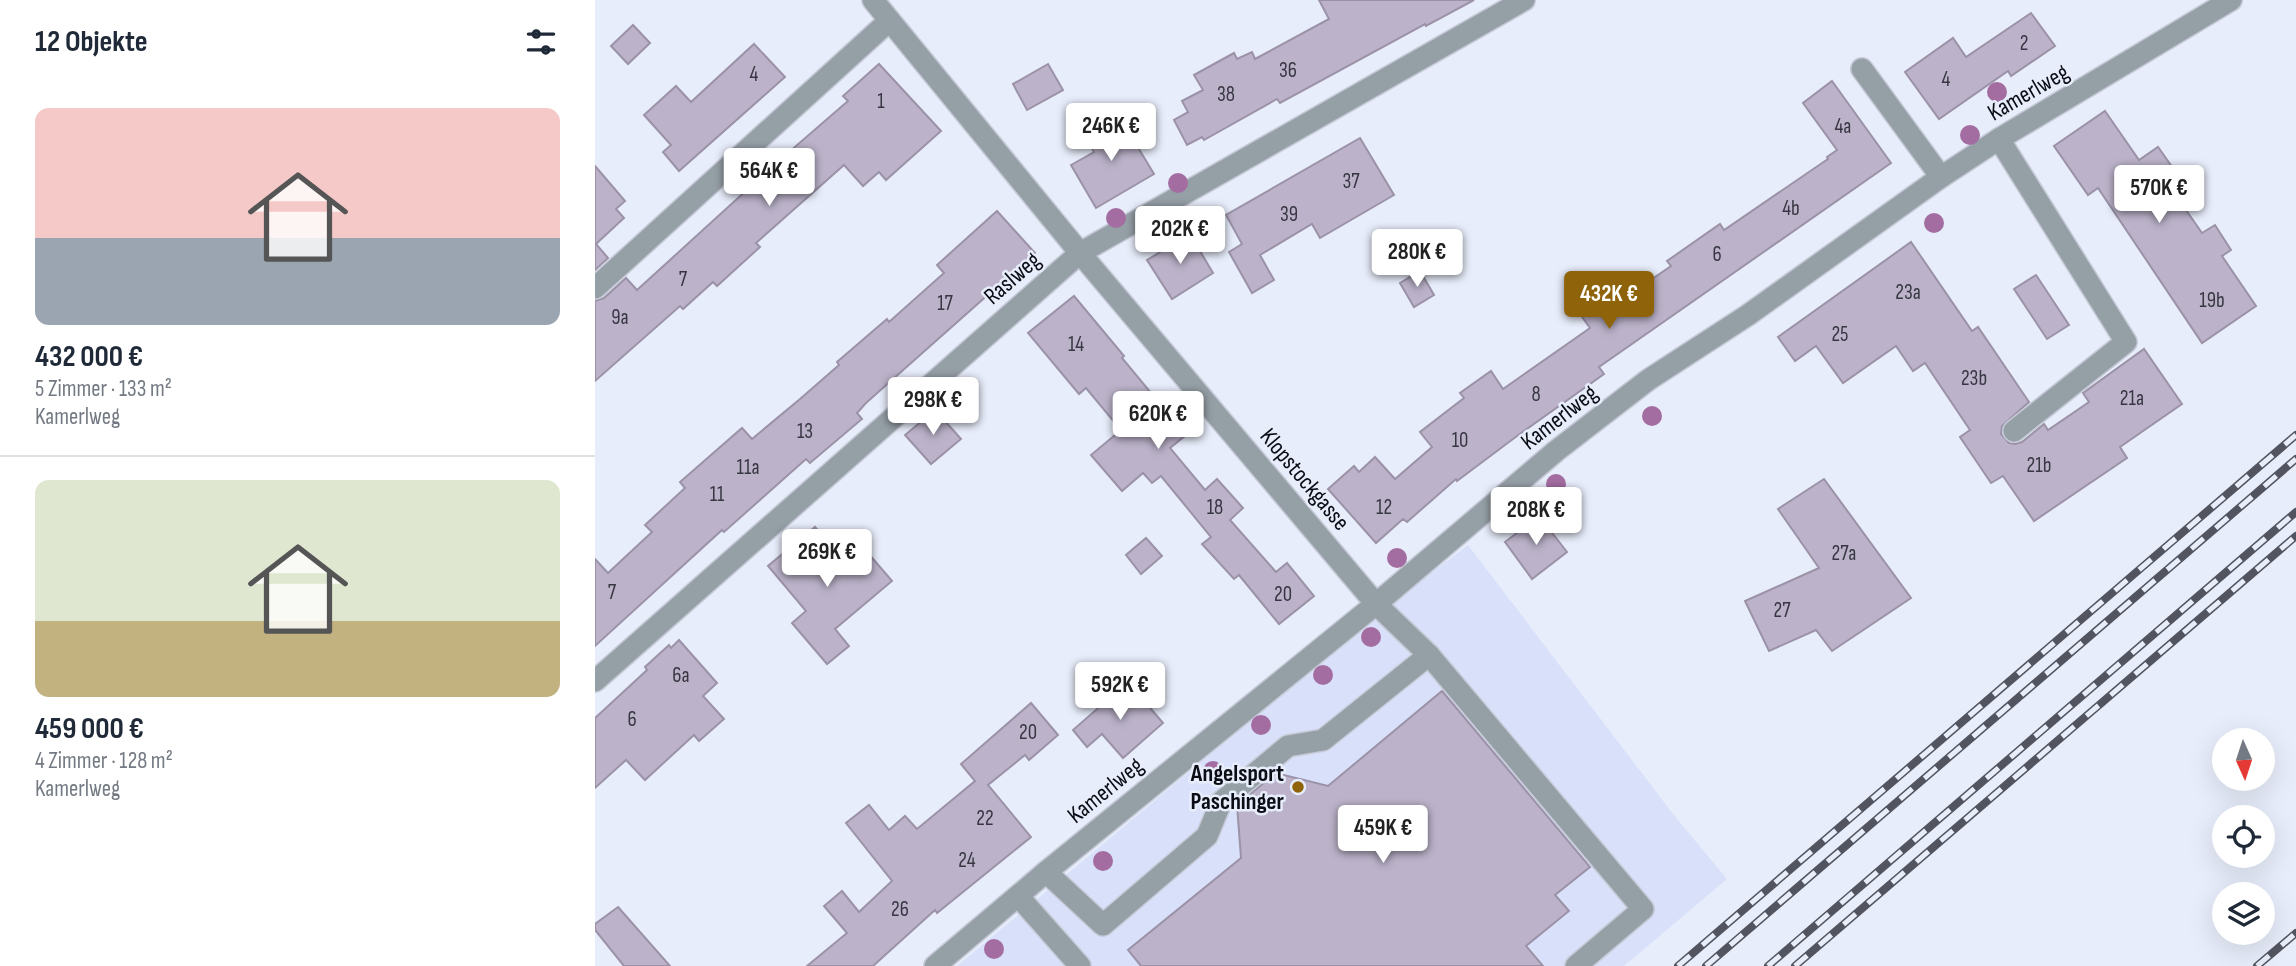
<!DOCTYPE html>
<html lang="de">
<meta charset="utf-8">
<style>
body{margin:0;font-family:"Sofia Sans Condensed",sans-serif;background:#f2f2f3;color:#1f2937;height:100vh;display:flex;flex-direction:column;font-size:26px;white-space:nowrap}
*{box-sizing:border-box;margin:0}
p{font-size:23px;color:#747a83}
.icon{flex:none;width:38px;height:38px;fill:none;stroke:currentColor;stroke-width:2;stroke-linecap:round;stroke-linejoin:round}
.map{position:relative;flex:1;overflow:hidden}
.sheet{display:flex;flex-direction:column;background:#fff;width:595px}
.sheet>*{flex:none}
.needle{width:46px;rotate:177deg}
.controls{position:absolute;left:1617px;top:728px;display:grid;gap:14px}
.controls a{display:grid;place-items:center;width:63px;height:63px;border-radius:50%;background:#fff;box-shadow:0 7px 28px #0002;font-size:35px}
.price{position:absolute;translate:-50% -60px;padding:0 16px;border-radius:7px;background:#fff;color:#222;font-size:23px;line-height:46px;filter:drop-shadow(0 2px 4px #0008)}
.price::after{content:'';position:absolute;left:50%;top:42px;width:21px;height:16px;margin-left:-10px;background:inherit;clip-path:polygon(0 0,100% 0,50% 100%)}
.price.on{background:#8f630a;color:#fff}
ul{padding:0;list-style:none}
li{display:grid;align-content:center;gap:14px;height:371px;padding:0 35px}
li+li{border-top:2px solid #e0e1e3}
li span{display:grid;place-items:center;height:217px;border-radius:14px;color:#555}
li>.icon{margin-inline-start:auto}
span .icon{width:126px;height:126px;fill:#fffc;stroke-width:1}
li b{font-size:30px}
h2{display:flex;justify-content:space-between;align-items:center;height:84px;padding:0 35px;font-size:30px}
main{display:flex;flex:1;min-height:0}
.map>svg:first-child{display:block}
.built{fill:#d9e1fa}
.building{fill:#bcb3ca;stroke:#9b92a8;stroke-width:2}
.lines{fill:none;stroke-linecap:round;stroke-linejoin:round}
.minor-casing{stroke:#c5c9d6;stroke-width:24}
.minor{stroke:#959fa6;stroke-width:21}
.rail-casing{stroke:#52555f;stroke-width:8}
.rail{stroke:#e8edfb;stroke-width:5;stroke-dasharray:16;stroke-linecap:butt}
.tree{fill:#a46da2}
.poi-dot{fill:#8f630a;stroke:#e8edfb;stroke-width:2.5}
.labels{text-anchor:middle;stroke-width:5;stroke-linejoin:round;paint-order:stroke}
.number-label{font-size:21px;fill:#373642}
.street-label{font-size:24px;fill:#0b0d15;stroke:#e8edfb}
.poi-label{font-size:24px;font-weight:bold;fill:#0b0d15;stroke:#e8edfb;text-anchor:end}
</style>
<main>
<section class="sheet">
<h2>12 Objekte<svg class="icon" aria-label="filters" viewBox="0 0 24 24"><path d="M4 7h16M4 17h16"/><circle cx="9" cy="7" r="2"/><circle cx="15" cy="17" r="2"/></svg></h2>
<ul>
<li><span style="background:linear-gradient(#f6c9c9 60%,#9aa5b1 0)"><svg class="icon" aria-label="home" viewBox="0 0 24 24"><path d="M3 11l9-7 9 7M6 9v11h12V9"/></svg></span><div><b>432 000 €</b><p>5 Zimmer · 133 m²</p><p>Kamerlweg</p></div></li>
<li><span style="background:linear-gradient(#dfe7d0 65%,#c2b280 0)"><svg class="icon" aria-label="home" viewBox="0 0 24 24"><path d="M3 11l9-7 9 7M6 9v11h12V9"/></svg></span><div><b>459 000 €</b><p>4 Zimmer · 128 m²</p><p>Kamerlweg</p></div></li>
</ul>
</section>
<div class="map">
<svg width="1701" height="966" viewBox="0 0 1701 966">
<rect width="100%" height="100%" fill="#e8edfb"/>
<polygon class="built" points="873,545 1078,814 1132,879 1029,966 362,966 790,608"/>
<g class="building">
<polygon points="724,0 879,0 831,26 830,24 685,103 682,99 609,140 607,137 592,145 579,120 593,112 587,101 608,90 599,75 639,53 642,59 657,52 660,59 734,19"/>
<polygon points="1436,13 1460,46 1416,76 1413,71 1344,119 1310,72 1358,38 1371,57"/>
<polygon points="38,25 55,43 33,64 16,46"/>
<polygon points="159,44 190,77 84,171 68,152 76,145 49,115 81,86 96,102"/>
<polygon points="284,64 346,131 291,180 284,172 268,186 249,165 161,243 165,247 122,286 118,282 88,309 85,306 0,381 0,301 9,298 31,278 42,290 186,159 253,101 248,96"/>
<polygon points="453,64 468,90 432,110 418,84"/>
<polygon points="1237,81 1296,163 1004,367 1009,374 922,436 862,481 861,479 812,522 808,519 781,543 733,489 759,466 764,472 780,457 800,479 837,447 825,432 869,398 865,393 896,371 908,389 995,328 977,303 1005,284 1019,305 1076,266 1072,261 1125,224 1129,230 1233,159 1232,157 1242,150 1208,103"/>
<polygon points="1510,111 1544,160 1563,147 1582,174 1571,181 1607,233 1620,225 1636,250 1627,256 1661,306 1607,343 1503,188 1493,195 1459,146"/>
<polygon points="524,116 559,174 501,208 476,165 499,152 490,136"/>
<polygon points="765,138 799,195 725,238 717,224 665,255 679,280 657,293 634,252 647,244 631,215"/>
<polygon points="0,166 30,201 21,209 29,218 1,244 13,258 0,270"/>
<polygon points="402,211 440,253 271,403 262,413 267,419 215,463 211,459 129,532 127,530 0,646 0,559 13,573 57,532 50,525 90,488 85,482 147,428 157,439 205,399 244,365 242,362 292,319 294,322 349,273 342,265"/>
<polygon points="595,234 618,273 577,299 552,260"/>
<polygon points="1316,242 1377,331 1383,327 1434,402 1407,426 1406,434 1414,443 1420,444 1427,442 1449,424 1453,430 1494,402 1488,393 1549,349 1587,404 1525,447 1532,458 1439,521 1408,476 1396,483 1365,437 1375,430 1330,363 1318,371 1301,346 1248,383 1221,346 1200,361 1183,337"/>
<polygon points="825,271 839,295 819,307 805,283"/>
<polygon points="1441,275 1474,325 1452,339 1419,289"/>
<polygon points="479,296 529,356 527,358 591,435 575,448 610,490 622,479 648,508 635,520 681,572 692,563 719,596 684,624 644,575 639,579 607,544 616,537 566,476 557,483 548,473 527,491 496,455 526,430 491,388 484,394 433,333"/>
<polygon points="340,410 366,439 336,464 310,435"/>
<polygon points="1229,479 1316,598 1237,651 1221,630 1174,651 1150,601 1224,568 1183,509"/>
<polygon points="944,516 972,552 937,579 910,542"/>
<polygon points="220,527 248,560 266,545 297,581 240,629 254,646 232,664 197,623 211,611 173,566"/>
<polygon points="551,538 567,556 546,574 531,555"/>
<polygon points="84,640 122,683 108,696 129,719 104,741 99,735 50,780 31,760 0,788 0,718 52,670 50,667 74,645 76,648"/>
<polygon points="533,682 568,723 528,758 507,734 492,747 478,730"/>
<polygon points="847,691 995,867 960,895 974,911 931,946 948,966 546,966 533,950 646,858 642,805 681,773 733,786"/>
<polygon points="436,703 463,735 434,760 430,755 393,785 436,837 342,913 340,910 278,966 212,966 252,933 229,906 247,891 264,912 297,881 251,823 274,805 294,830 310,816 322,829 380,781 366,764"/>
<polygon points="23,907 75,966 29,966 0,930 0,924"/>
</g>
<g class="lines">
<g class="minor-casing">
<g id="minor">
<polyline points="278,0 485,253 781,604 834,655 728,740 693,746 626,802 612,836 508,925 451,872"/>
<polyline points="1267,69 1346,177"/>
<polyline points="1404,139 1531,342 1419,431"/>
<polyline points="0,288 294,21"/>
<polyline points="834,655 1048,909 981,966"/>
<polyline points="0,681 485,253 929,0"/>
<polyline points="423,896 485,966"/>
<polyline points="340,966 451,872 781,604 961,451 1053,380 1153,315 1346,177 1404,139 1636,0"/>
</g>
</g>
<use href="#minor" class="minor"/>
<g class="rail-casing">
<g id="rail">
<polyline points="1083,966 1701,435"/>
<polyline points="1111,966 1701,459"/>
<polyline points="1173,966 1701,512"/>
<polyline points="1200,966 1701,536"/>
<polyline points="1662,966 1701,933"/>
</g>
</g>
<use href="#rail" class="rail"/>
</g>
<g class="tree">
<circle cx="1402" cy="92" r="10"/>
<circle cx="1375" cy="135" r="10"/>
<circle cx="583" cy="183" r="10"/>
<circle cx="521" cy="218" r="10"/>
<circle cx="1339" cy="223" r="10"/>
<circle cx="1057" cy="416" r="10"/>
<circle cx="961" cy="484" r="10"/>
<circle cx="802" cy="558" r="10"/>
<circle cx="776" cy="637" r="10"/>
<circle cx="728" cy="675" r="10"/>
<circle cx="666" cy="725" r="10"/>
<circle cx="618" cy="771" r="10"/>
<circle cx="508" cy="861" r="10"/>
<circle cx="399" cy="949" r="10"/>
</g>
<circle class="poi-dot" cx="703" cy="787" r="7"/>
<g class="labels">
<g class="number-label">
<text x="1429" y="50">2</text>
<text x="693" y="77">36</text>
<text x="159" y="81">4</text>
<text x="1351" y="86">4</text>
<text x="631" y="101">38</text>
<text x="286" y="108">1</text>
<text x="1248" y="133">4a</text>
<text x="756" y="188">37</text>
<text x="1196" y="215">4b</text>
<text x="694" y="221">39</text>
<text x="1122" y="261">6</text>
<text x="88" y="286">7</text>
<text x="1313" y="299">23a</text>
<text x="1617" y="307">19b</text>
<text x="350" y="310">17</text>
<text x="25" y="324">9a</text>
<text x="1245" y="341">25</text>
<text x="481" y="351">14</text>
<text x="1379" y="385">23b</text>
<text x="941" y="401">8</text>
<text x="1537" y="405">21a</text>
<text x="210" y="438">13</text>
<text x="865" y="447">10</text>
<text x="1444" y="472">21b</text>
<text x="153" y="474">11a</text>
<text x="122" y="501">11</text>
<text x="620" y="514">18</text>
<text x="789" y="514">12</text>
<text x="1249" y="560">27a</text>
<text x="17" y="599">7</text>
<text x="688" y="601">20</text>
<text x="1187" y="617">27</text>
<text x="86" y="682">6a</text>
<text x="37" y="726">6</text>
<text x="433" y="739">20</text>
<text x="390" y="825">22</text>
<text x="372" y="867">24</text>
<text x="305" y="916">26</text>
</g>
<g class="street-label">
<text transform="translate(1433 92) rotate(-30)" y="8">Kamerlweg</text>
<text transform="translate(417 278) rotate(-41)" y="8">Raslweg</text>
<text transform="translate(964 417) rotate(-38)" y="8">Kamerlweg</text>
<text transform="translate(710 479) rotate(50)" y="8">Klopstockgasse</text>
<text transform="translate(510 790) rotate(-39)" y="8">Kamerlweg</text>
</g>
<g class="poi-label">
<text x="689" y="781">Angelsport<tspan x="689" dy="28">Paschinger</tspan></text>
</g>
</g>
</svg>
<div class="controls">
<a><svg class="needle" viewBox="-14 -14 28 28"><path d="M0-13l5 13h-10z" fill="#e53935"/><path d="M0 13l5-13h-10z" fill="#747a83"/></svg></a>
<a><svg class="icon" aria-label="locate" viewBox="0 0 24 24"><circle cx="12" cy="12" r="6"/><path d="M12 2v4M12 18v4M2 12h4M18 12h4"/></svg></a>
<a><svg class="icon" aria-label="layers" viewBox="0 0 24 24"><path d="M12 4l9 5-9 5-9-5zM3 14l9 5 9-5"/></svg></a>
</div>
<b class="price" style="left:516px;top:163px">246K €</b>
<b class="price" style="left:174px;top:208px">564K €</b>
<b class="price" style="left:1564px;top:225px">570K €</b>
<b class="price" style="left:585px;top:266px">202K €</b>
<b class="price" style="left:822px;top:289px">280K €</b>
<b class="price on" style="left:1014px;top:331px">432K €</b>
<b class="price" style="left:338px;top:437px">298K €</b>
<b class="price" style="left:563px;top:451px">620K €</b>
<b class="price" style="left:941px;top:547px">208K €</b>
<b class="price" style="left:232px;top:589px">269K €</b>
<b class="price" style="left:525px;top:722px">592K €</b>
<b class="price" style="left:788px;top:865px">459K €</b>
</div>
</main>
